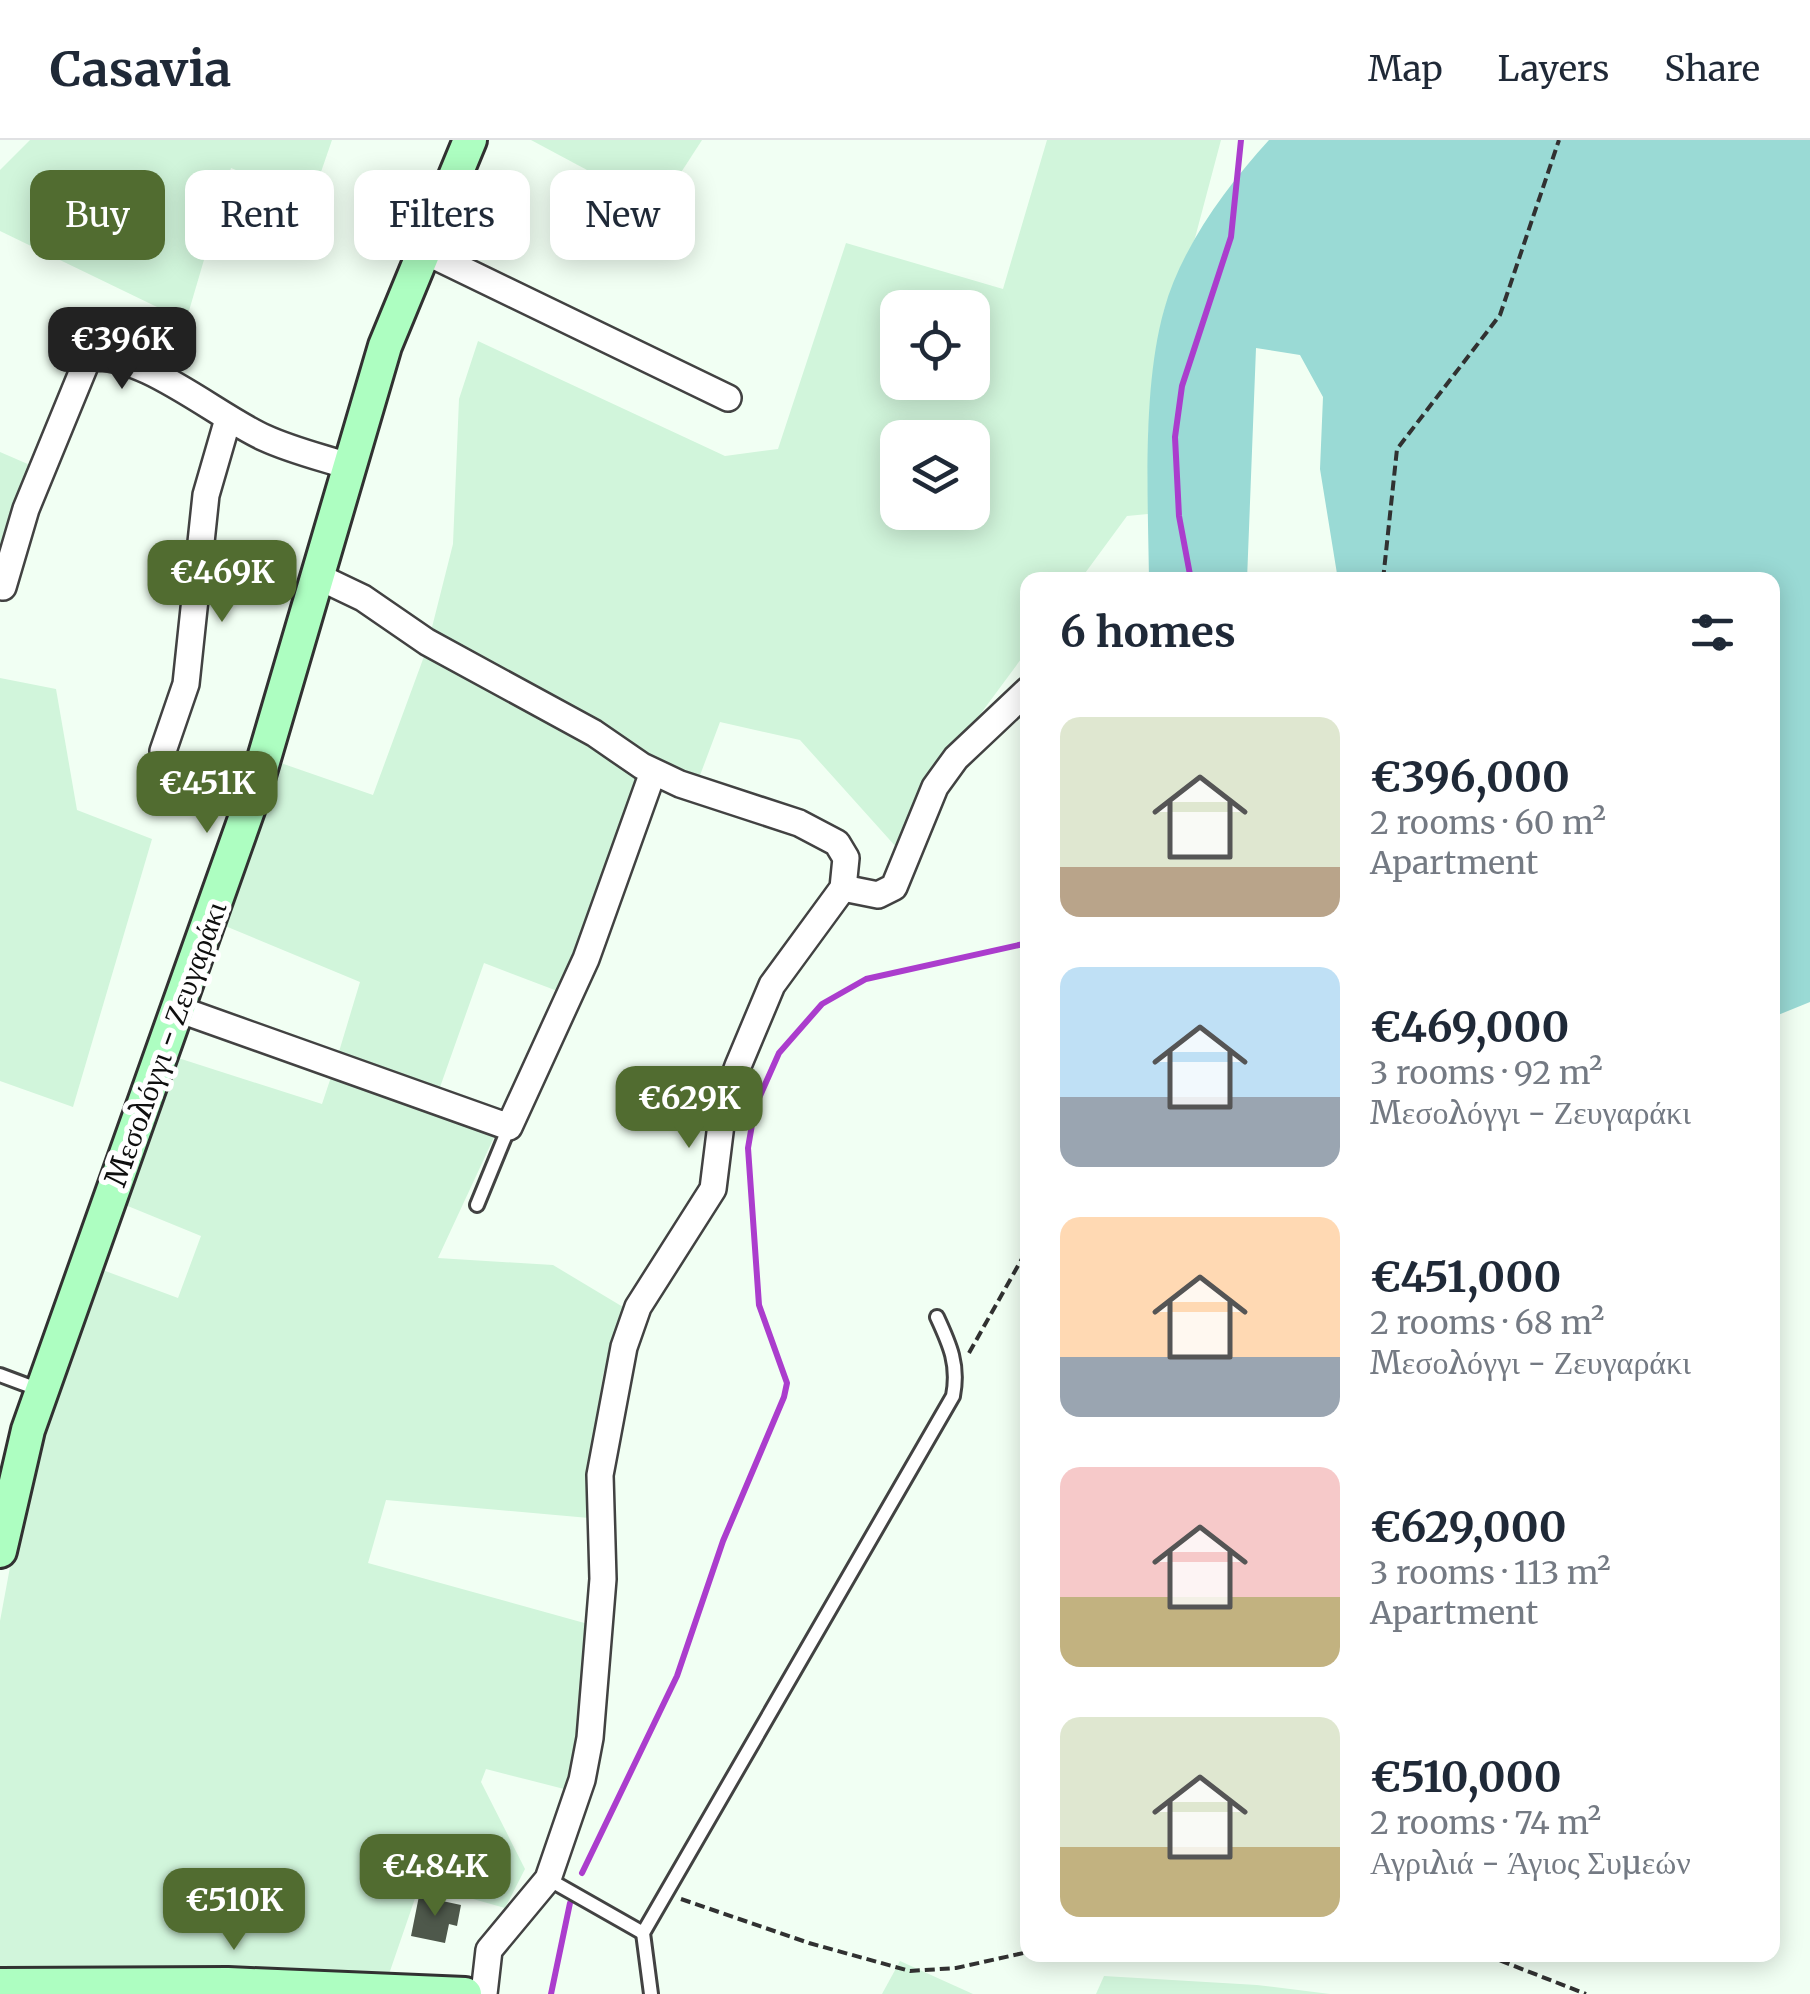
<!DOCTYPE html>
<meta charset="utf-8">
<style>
body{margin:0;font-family:Merriweather,serif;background:#f6f6f7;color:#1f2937;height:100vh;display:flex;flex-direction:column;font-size:38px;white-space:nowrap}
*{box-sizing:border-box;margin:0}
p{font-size:32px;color:#747a83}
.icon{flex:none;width:55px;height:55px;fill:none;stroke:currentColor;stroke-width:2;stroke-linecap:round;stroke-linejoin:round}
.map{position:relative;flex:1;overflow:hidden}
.details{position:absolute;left:1020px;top:432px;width:760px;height:1390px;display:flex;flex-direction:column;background:#fff;border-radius:20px;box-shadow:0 5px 25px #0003}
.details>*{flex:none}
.banner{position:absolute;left:30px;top:30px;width:840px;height:90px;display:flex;gap:20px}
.buttons{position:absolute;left:880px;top:150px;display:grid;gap:20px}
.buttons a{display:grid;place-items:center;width:110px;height:110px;border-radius:20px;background:#fff;box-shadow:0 5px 25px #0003;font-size:50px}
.price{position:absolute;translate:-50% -85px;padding:0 22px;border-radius:20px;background:#516c30;color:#fff;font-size:32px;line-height:65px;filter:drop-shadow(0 2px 5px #0008)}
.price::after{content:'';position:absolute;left:50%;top:60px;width:30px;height:22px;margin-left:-15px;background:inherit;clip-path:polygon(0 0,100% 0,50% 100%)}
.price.active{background:#222;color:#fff}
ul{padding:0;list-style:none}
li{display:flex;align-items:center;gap:30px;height:250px;padding:0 40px}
li span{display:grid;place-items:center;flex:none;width:280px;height:200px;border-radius:20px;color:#555}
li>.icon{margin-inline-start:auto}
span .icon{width:120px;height:120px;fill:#fffc;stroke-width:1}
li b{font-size:42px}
h2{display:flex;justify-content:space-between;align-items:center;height:120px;padding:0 40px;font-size:42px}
.pill{padding:0 35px;border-radius:20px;background:#fff;box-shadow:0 5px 25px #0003;font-size:35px;line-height:90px}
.pill.active{background:#516c30;color:#fff}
header{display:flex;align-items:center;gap:60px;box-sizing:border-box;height:140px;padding:0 50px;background:#fff;border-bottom:2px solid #e0e1e3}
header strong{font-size:48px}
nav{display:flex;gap:55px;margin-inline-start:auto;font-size:35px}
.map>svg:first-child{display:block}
.farmland{fill:#d1f5db;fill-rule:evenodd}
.forest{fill:#9adad5}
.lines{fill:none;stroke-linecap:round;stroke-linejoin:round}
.stream{stroke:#ab3dcd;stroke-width:6}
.building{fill:#4e584b}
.lane-casing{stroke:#424242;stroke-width:18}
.street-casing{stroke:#424242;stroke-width:30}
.secondary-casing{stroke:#313131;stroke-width:38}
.path{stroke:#313131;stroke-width:4;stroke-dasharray:10 5;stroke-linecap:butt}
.lane{stroke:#fff;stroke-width:12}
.street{stroke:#fff;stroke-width:25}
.secondary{stroke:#adfec1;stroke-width:32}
.labels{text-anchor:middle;stroke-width:10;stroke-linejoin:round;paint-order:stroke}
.street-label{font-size:30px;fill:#0f0f0f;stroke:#fff}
</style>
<header>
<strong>Casavia</strong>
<nav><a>Map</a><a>Layers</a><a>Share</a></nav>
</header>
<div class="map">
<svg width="1810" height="1854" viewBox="0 0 1810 1854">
<rect width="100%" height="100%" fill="#f1fff3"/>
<g class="farmland">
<polygon points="30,0 332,0 311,61 231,28 186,181 0,91 0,30"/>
<polygon points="531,0 702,0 658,68"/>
<path d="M1047,0H1221L1195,98L1164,170L1148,294V374L1127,376L1080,440H1028L1027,511L919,657L897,708L800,600L720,582L699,638L650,616L560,852L484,823L439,950L338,915L360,842L218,783L275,621L373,655L426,511L453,404L459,259L478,201L725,316L778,309L846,103L1003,149ZM898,168H972V242H898ZM898,298H972V372H898Z"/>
<polygon points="0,312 30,325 0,426"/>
<polygon points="0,538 56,549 77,670 152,699 73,967 0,941"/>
<polygon points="172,916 322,964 332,934 496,993 438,1118 553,1125 623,1167 603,1235 589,1331 589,1378 386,1360 368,1423 588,1484 582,1575 568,1650 486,1629 481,1642 525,1729 505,1768 420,1744 389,1834 0,1827 0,1481 21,1368 36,1301 100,1129 178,1158 201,1096 118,1062"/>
<polygon points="900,1821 973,1854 882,1854"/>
<polygon points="1104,1836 1257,1845 1330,1854 1096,1854"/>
</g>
<path class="forest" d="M1269,0H1810V862L1773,877L1772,440H1338L1320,329L1323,257L1300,215L1256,208L1247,440H1149C1148,358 1142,249 1164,170C1181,108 1226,47 1269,0Z"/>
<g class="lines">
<g class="stream">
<polyline points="1191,440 1179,376 1175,297 1182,246 1231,97 1241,0"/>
<polyline points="582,1733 677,1536 723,1401 784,1257 787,1243 759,1165 748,1008 755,967 779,913 822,864 866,839 1028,803"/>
<polyline points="551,1854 570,1763"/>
</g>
</g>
<polygon class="building" points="419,1756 461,1765 457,1786 449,1784 445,1803 411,1796"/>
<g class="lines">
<g class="lane-casing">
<g id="lane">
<polyline points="477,1065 509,987"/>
<polyline points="0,1235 40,1250"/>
<polyline points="548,1739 643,1793"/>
<path d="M651,1854L643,1793L953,1256C959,1225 950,1205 937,1177"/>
</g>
</g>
<g class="street-casing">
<g id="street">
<polyline points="422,110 728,258"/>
<polyline points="228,279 206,355 186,544 163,611 166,623 179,633 253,656"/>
<polyline points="319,437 363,458 427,502 594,593 642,626 680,644 799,683 837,703 846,718 843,748 772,845 738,926 723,968 713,1049 638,1167 624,1207 600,1335 603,1439 590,1598 582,1640 548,1739 489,1810 484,1854"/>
<path d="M3,447L26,369L88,218C140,209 217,277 265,298C291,310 320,317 348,326"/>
<polyline points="843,748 878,755 894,747 935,647 956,618 1028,550"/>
<polyline points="178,869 509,987 586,819 653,632"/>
</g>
</g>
<g class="secondary-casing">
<g id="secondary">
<polyline points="0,1411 28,1290 253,656 385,206 470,0"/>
<polyline points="0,1845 228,1844 465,1854"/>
</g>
</g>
<g class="path">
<polyline points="1383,440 1397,309 1500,175 1559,0"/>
<polyline points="969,1213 1028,1108"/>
<polyline points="681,1759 809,1803 910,1831 956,1828 1028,1812"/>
<polyline points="1486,1815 1586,1854"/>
</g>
<use href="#lane" class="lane"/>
<use href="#street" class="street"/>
<use href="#secondary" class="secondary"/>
</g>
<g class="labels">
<g class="street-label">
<text transform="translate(166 904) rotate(-70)" y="10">Μεσολόγγι - Ζευγαράκι</text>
</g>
</g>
</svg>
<div class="buttons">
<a><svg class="icon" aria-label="locate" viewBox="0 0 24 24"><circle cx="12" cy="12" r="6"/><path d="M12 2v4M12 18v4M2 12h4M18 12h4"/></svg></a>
<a><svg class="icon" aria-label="layers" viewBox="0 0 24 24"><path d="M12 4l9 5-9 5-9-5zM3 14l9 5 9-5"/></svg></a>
</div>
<b class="price active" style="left:122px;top:252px">€396K</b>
<b class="price" style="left:222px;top:485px">€469K</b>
<b class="price" style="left:207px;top:696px">€451K</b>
<b class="price" style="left:689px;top:1011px">€629K</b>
<b class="price" style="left:435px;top:1779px">€484K</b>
<b class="price" style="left:234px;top:1813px">€510K</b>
<div class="banner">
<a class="pill active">Buy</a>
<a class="pill">Rent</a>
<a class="pill">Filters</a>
<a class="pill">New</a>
</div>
<section class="details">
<h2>6 homes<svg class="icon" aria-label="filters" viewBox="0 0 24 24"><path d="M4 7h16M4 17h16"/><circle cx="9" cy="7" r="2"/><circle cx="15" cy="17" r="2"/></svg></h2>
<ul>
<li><span style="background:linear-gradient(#dfe7d0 75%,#b9a48a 0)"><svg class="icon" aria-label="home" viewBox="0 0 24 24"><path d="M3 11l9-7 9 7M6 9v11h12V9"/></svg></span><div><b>€396,000</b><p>2 rooms · 60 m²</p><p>Apartment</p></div></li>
<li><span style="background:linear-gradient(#bfe0f5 65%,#9aa5b1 0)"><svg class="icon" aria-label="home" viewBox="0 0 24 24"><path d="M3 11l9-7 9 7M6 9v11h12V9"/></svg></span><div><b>€469,000</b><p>3 rooms · 92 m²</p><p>Μεσολόγγι - Ζευγαράκι</p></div></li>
<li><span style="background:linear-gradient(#ffd9b3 70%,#9aa5b1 0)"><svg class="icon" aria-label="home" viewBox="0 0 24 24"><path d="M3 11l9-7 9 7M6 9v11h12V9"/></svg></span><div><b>€451,000</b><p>2 rooms · 68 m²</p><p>Μεσολόγγι - Ζευγαράκι</p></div></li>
<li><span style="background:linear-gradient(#f6c9c9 65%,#c2b280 0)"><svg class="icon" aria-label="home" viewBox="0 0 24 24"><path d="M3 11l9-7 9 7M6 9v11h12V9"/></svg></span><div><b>€629,000</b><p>3 rooms · 113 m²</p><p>Apartment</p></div></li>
<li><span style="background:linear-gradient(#dfe7d0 65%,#c2b280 0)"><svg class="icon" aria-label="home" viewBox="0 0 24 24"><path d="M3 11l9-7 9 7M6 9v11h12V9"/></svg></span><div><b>€510,000</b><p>2 rooms · 74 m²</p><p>Αγριλιά - Άγιος Συμεών</p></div></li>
</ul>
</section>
</div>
